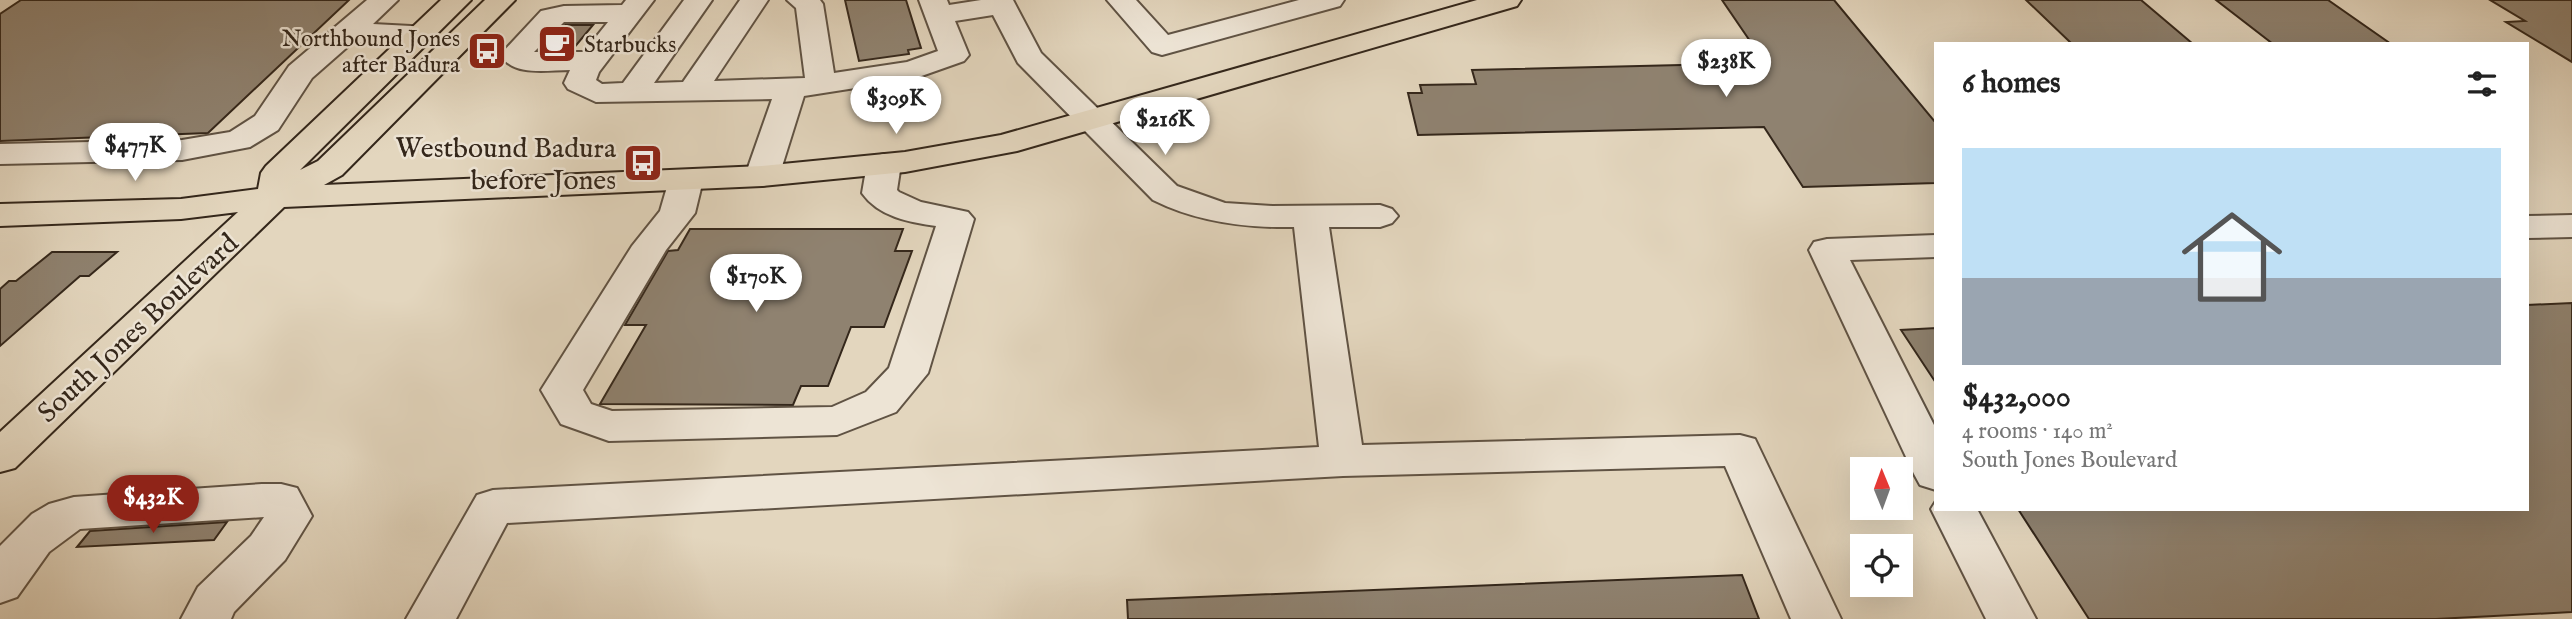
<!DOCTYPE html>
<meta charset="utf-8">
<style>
body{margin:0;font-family:"IM FELL English",serif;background:#f2f2f2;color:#222;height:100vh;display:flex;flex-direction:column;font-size:26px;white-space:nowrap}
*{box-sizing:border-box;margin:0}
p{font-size:23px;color:#767676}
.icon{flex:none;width:38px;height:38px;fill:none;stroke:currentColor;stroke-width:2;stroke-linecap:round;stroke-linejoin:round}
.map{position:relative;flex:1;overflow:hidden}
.details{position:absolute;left:1934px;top:42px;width:595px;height:469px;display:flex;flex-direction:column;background:#fff;border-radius:0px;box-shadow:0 7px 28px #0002}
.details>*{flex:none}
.needle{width:46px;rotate:359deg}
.buttons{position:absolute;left:1850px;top:457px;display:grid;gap:14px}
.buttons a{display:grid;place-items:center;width:63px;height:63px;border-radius:0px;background:#fff;box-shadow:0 7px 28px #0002;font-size:35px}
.price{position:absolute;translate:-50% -60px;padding:0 16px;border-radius:24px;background:#fff;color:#222;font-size:23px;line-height:46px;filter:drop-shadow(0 2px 4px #0008)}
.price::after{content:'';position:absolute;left:50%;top:42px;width:21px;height:16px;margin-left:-10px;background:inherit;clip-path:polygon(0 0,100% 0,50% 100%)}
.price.on{background:#8f2418;color:#fff}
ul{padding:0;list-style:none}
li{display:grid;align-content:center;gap:14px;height:371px;padding:0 28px}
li+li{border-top:2px solid #e0e0e0}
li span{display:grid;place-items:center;height:217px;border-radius:0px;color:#555}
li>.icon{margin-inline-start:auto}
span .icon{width:126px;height:126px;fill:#fffc;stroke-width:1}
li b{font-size:30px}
h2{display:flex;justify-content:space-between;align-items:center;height:84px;padding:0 28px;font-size:30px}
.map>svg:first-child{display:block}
.building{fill:#8f8270;stroke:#34271b;stroke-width:2}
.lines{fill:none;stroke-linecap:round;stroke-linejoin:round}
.minor-casing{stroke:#605344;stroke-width:4}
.major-casing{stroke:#34271b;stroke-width:4}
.minor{fill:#ede4d5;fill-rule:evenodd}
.major{fill:#e3d6be;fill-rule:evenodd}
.labels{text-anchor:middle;stroke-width:5;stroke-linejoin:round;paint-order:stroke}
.far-poi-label{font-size:23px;fill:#34271b;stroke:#ede4d5;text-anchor:end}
.poi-label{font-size:28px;fill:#34271b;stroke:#ede4d5;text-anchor:end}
.street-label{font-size:28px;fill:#34271b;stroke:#ede4d5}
</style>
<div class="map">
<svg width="2572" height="619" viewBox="0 0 2572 619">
<rect width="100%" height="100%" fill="#e3d6be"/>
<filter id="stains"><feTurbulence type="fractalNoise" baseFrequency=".00286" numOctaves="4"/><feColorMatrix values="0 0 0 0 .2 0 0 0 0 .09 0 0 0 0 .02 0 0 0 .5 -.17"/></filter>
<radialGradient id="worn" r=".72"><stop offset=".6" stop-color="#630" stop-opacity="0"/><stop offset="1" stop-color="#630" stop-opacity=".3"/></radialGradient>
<g class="building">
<polygon points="21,0 349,0 208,133 0,141 0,14"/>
<polygon points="845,0 906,0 921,48 908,50 909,54 859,61"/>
<polygon points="1722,0 1834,0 1936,123 1936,183 1803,187 1764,127 1418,135 1408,93 1422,93 1420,85 1476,84 1472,70 1765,63"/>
<polygon points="2026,0 2141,0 2193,44 2072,44"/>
<polygon points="2216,0 2328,0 2391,44 2273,44"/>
<polygon points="2490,0 2572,0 2572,62 2506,22 2525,21"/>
<polygon points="565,25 593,25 573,49 540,49"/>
<polygon points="690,229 903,229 895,251 912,251 884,327 851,327 828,386 801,386 793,405 600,404 646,325 625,325 668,251 678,250"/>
<polygon points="52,252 117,252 89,276 80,276 0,346 0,289 9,281 16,281"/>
<polygon points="2572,303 2572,612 2436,619 2089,619 2018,509 2527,509 2527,305"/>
<polygon points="1936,328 1936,383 1901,330"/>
<polygon points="227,522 214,540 77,547 90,531"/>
<polygon points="1742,575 1759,619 1128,619 1127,600"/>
</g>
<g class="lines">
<g class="minor-casing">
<g id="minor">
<polygon points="367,0 398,0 373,24 430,27 434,33 430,39 420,42 353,42 312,78 278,130 250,147 182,160 0,164 0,144 182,140 230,132 255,116 289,66"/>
<path d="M626,0H654L599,72L596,80L602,84L623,83L684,0H712L654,83L683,82L740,0H768L714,81L805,78L796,8L787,0H820L823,4L834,73L907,62L938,51L919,0H947L949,5L981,0H1013L1041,53L1177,186L1225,203L1272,206L1380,205L1392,209L1398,216L1392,223L1380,227H1329L1362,445L1740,435L1755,439L1841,619H1791L1725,466L1343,476L507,523L456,619H406L477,495L493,490L1319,447L1294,227C1245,228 1197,222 1153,200L1018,63L993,15L955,21L969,55L964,61L913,79L804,96L779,176L774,183L762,186L750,183L745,176L772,99L596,102L568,89L564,83L570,70C546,70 515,77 500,55L541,11L564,6L622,5ZM564,22H608L584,52H534Z"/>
<polygon points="1107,0 1136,0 1168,35 1299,0 1344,0 1340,6 1162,55 1152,52"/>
<path d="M884,154L896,157L901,164L897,190L899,192L921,202L968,212L974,219L928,373L896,412L837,435L609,441L561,424L541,390L632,246L660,211L669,180L674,173L686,170L698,173L703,180L695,213L666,250L583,390L591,404L612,411L832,407L866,392L889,368L936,226C909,222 879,217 862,193L867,164L872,157Z"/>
<polygon points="2572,215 2572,237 2527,238 2527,216"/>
<polygon points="1936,235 1936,257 1850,260 1936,429 1936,490 1920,485 1914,474 1809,250 1814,242 1827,239"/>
<polygon points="262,484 281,484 297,488 312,516 285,560 234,612 231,619 181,619 198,587 251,536 264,517 80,529 49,552 17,597 0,603 0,546 32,514 49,504 74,497"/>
<polygon points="1936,501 1936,509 1977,509 2036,619 1986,619 1931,509"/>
</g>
</g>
<g class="major-casing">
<polygon id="major" points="441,0 471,0 300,170 318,161 485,0 515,0 342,175 324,185 762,166 905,152 1001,135 1477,0 1521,0 1517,6 1017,151 905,172 762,186 284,207 15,468 0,472 0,432 238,212 181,219 0,226 0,204 181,199 258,189 261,173 266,166"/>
</g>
<use href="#minor" class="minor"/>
<use href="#major" class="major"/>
</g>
<defs>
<g id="cafe-square" transform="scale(2.0125)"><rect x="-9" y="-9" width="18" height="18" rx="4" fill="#8f2418" stroke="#ede4d5"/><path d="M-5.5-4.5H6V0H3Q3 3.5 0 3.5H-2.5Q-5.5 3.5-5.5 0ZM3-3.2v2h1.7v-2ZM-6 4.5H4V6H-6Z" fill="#fff"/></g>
<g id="bus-square" transform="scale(2.0125)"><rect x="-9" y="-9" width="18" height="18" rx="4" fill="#8f2418" stroke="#ede4d5"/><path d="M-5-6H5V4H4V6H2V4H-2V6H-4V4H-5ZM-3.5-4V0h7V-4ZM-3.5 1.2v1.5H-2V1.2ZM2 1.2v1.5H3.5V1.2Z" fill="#fff"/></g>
</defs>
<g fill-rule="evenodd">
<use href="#cafe-square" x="557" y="44"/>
<use href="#bus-square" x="487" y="51"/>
<use href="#bus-square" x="643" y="163"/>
</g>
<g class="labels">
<g class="far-poi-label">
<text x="460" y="46">Northbound Jones<tspan x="460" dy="26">after Badura</tspan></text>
<text x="584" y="52" text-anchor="start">Starbucks</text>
</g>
<g class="poi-label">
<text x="616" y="157">Westbound Badura<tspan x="616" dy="32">before Jones</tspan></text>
</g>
<g class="street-label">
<text transform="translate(137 327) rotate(-43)" y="10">South Jones Boulevard</text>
</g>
</g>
<rect width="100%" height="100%" filter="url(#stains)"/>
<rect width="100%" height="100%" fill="url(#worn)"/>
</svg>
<div class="buttons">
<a><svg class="needle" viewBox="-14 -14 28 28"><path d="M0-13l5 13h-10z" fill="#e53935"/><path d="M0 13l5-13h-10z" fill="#767676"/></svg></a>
<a><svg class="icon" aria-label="locate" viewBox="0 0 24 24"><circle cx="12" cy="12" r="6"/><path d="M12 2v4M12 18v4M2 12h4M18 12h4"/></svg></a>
</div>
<b class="price" style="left:1726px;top:99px">$238K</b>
<b class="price" style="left:896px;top:136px">$309K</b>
<b class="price" style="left:1165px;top:157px">$216K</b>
<b class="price" style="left:135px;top:183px">$477K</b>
<b class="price" style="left:756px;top:314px">$170K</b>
<b class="price on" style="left:153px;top:535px">$432K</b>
<section class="details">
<h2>6 homes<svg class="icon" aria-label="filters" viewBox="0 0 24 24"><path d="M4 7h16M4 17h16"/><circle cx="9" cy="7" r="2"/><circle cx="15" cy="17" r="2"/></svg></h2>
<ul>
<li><span style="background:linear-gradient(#bfe0f5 60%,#9aa5b1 0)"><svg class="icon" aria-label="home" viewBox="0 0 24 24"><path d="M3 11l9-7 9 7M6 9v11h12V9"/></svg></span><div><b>$432,000</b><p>4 rooms · 140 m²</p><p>South Jones Boulevard</p></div></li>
</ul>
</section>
</div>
